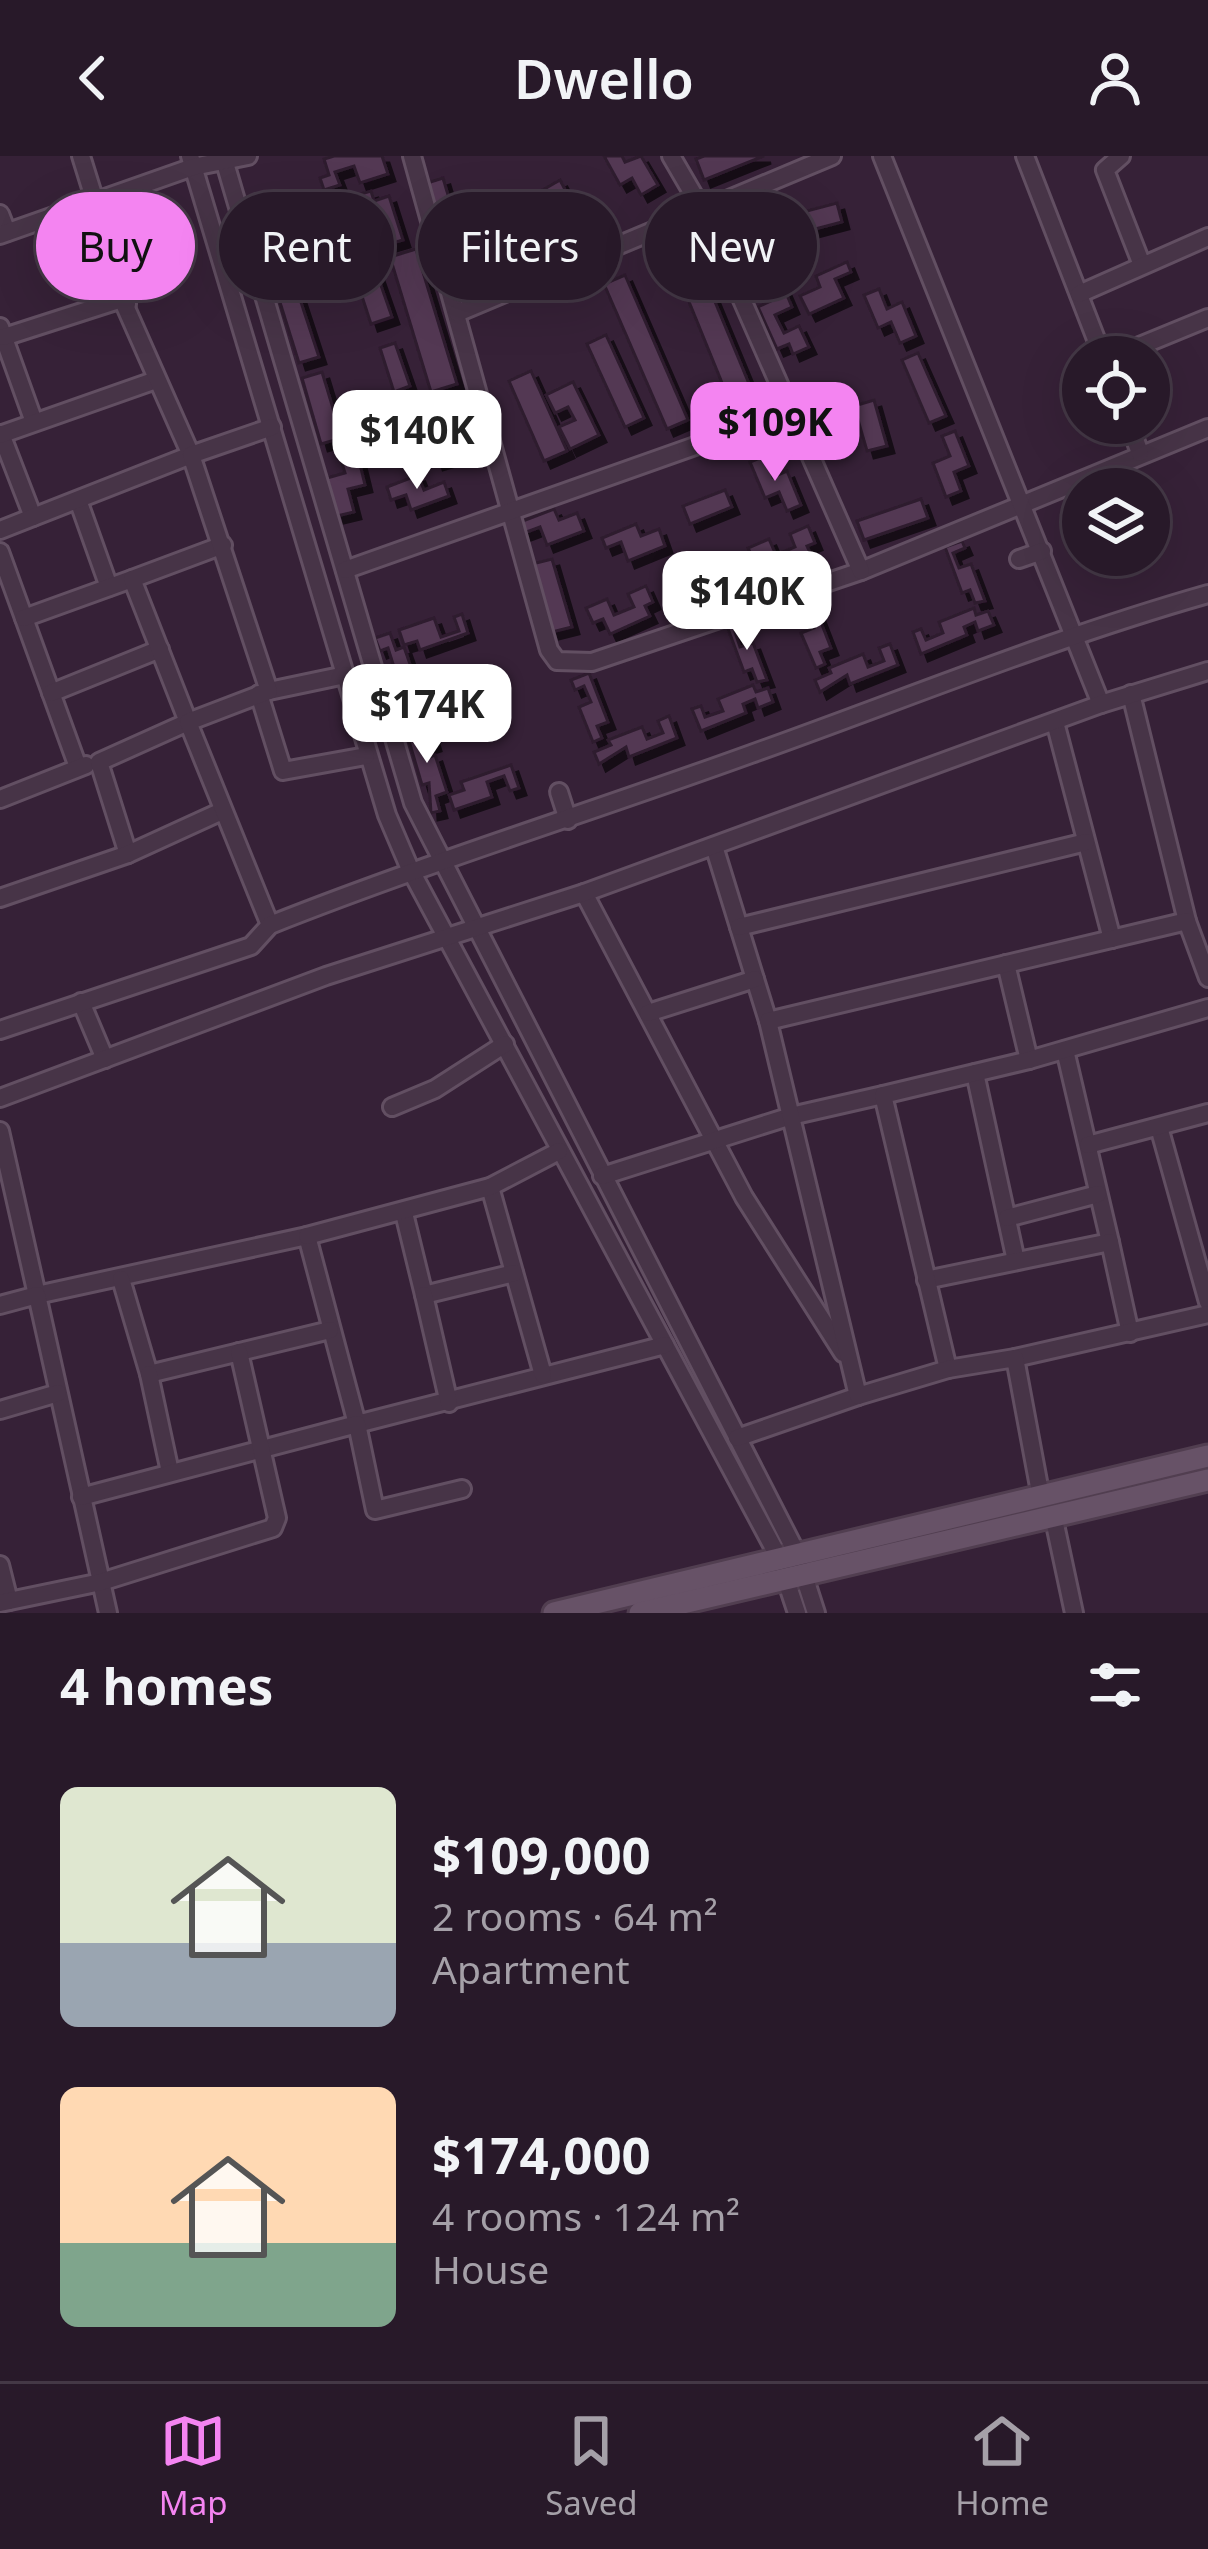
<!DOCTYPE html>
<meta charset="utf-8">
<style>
body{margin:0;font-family:"Noto Sans",sans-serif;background:#342635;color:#f1f3f6;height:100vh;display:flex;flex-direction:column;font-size:45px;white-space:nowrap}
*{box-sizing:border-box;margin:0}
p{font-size:39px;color:#a5a0a8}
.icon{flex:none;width:66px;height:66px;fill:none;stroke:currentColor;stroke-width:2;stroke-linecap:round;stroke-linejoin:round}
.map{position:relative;height:1457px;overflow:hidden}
.sheet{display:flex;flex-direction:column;background:#281929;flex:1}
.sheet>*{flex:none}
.hud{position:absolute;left:36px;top:36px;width:1137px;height:108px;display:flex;gap:24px}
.tools{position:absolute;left:1062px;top:180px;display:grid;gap:24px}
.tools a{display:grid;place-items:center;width:108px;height:108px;border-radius:50%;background:#281929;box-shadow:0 12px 48px #0002,0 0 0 3px #443846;font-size:60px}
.price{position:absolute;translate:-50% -102px;padding:0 27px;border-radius:24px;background:#fff;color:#222;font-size:39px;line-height:78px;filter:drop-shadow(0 3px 6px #0008)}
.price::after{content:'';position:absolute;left:50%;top:72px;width:36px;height:27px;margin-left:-18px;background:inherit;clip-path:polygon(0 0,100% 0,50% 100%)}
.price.current{background:#f484f1;color:#111}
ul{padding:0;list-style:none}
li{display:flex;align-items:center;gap:36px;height:300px;padding:0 60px}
li span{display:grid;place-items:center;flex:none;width:336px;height:240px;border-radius:18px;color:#555}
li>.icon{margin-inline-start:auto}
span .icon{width:144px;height:144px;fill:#fffc;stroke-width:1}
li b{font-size:51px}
h2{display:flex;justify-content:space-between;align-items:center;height:144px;padding:0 60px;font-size:51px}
.pill{padding:0 42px;border-radius:54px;background:#281929;box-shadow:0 12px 48px #0002,0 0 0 3px #443846;font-size:42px;line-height:108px}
.pill.current{background:#f484f1;color:#111}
header{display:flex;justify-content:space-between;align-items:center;height:156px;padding:0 60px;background:#281929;font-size:54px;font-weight:600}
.tabs{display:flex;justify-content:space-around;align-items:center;height:168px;border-top:3px solid #443846;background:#281929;font-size:33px;color:#a5a0a8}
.tabs a{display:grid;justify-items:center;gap:6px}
.tabs .current{color:#f484f1}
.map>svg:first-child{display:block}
.building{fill:#523853;stroke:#2e1c2e;stroke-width:3;filter:url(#shadow)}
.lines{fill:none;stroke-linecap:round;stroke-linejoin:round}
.minor-casing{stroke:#624f62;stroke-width:22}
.major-casing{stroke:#513e50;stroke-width:27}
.minor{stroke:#473447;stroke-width:16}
.major{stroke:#675267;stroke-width:21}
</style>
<header><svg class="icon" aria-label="back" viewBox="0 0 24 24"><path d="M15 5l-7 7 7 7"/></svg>Dwello<svg class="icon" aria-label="person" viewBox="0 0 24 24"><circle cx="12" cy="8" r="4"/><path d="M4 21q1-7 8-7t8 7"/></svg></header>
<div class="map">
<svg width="1208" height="1457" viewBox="0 0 1208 1457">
<defs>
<filter id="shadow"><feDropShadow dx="7" dy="7" stdDeviation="0" flood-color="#0009"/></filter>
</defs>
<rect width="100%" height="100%" fill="#362137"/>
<g class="building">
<polygon points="334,0 382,0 388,18 360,27 354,10 335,16 340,29 324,34 320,22 329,19 324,3"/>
<polygon points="604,0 622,0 625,6 641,0 658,29 641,39 632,22 620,29"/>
<polygon points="704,0 764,0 704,24 696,3"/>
<polygon points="443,22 463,89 445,95 424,28"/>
<polygon points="560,24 569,41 529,63 520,47"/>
<polygon points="371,35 374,45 389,40 403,84 386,89 389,98 375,102 367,77 383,72 377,55 364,59 357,39"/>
<polygon points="837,47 842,66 804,76 799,57"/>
<polygon points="270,69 275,86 295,80 307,120 288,126 282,105 270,109 259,72"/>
<polygon points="416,93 457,228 431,236 390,101"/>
<polygon points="681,95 685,104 696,100 752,235 729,244 670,99"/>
<polygon points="847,106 851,116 835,123 844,142 809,158 800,140 820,131 816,120"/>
<polygon points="376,115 392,161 371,168 356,122"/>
<polygon points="625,119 688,264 667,273 604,128"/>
<polygon points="783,130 792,151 775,159 784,177 799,170 809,191 793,198 789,188 777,193 758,151 773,144 770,137"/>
<polygon points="879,133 887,153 902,146 916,180 900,187 891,166 878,172 864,139"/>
<polygon points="297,134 319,201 299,207 278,140"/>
<polygon points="606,179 644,262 625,271 587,188"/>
<polygon points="395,187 410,230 394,236 380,192"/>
<polygon points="918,197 946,260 929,267 902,204"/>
<polygon points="531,215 567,295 544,305 509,225"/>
<polygon points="322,216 342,282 321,288 302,222"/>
<polygon points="573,226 599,279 570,293 559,271 575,264 568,251 555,257 546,239"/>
<polygon points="431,239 435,249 449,244 464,288 446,294 449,303 436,307 427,282 443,277 437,260 424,264 418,244"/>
<polygon points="874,244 887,290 867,295 854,250"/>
<polygon points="955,275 969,310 954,316 961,335 946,341 933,307 950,300 942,280"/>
<polygon points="357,296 365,329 348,333 354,356 337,360 327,322 345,317 340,301"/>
<polygon points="765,300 773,321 787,315 801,349 787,355 779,336 765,342 750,306"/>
<polygon points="418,319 424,334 444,326 449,340 411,354 406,339 391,344 387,331"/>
<polygon points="725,334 732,351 690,368 683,350"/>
<polygon points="921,343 928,362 864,384 857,365"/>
<polygon points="554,353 559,364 577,357 584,375 547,389 540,371 524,377 520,366"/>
<polygon points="636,368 641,380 659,373 665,390 628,405 621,386 606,392 602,382"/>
<polygon points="808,370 815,387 807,390 812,401 772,418 765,403 755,407 748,392 769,383 776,399 795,391 790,378"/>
<polygon points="962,385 965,392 953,397 959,412 971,408 985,445 975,447 970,434 962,437 945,391"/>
<polygon points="726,400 733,416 725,419 730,430 689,448 683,433 672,437 666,422 687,413 694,429 713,421 708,408"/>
<polygon points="552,403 572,471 552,476 532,408"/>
<polygon points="646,430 653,446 645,450 650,460 610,478 603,463 593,467 586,452 607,443 614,459 634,451 628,438"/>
<polygon points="812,443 831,492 820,496 825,508 816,512 801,477 814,472 807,456 798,460 794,450"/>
<polygon points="974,452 976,459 988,455 994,469 978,475 975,466 964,471 967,479 921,498 913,476 921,473 926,484 943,477 939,466"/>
<polygon points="462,458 468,477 420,494 417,485 404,489 399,474 434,462 441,481 459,475 454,461"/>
<polygon points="744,464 747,471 735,476 740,491 753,487 767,524 757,526 752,513 744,516 727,470"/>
<polygon points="390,477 396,494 404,491 418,531 404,536 408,547 419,543 423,553 404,560 386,512 393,508 388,492 380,495 375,482"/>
<polygon points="890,488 898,509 850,528 847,519 820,536 815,524 831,517 829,512 863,498 868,511 884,505 879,492"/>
<polygon points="589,517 608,566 597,570 602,582 593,586 579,551 591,546 584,530 575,534 571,524"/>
<polygon points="753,529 756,536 768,532 773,546 758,552 755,543 743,548 746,557 701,575 692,553 701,550 705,561 723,555 718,543"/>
<polygon points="669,560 677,582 629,601 626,591 599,608 594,596 611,589 608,584 642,571 647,583 663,577 658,565"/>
<polygon points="429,571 434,588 424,591 427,602 435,599 447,636 436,640 440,655 431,657 429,627 422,629 407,578"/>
<polygon points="511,609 519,632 510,635 504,620 487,626 492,641 454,654 449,639 464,634 461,626"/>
</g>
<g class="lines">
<g class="minor-casing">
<g id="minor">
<polyline points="81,0 127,148"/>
<polyline points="190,0 387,659 410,713 778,1400 797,1457"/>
<polyline points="223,0 413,647 797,1398 816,1457"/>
<polyline points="412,0 549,494 557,505 592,506 861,415 1208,272"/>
<polyline points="671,0 703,55 861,415"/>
<polyline points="882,0 1101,548"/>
<polyline points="1025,0 1103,201"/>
<polyline points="1121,0 1105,14 1142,109"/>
<polyline points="0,58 7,76"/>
<polyline points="0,79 193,11 248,0"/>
<polyline points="503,93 567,74 577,82 583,105"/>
<polyline points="1079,138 1208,81"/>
<polyline points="457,157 832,0"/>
<polyline points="0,171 34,266"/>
<polyline points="1113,201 1208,162"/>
<polyline points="788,251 810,245 822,253"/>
<polyline points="1129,267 1140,297"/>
<polyline points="1,278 33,361"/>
<polyline points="0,279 156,224"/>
<polyline points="78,344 109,431"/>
<polyline points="0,374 191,299 122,143 4,181"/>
<polyline points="0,396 78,611"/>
<polyline points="1019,403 1042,395"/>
<polyline points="345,414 791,256"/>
<polyline points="24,462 132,423"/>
<polyline points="269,535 345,519"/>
<polyline points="51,537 160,493"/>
<polyline points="259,538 283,615 366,600"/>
<polyline points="1131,538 1187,765"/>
<polyline points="1055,566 1112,783"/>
<polyline points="559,636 568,664"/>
<polyline points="0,643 86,609"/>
<polyline points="714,690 768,865"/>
<polyline points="128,698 99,606 188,566 132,423 223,389"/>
<polyline points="584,737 744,1041 843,1197"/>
<polyline points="0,742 128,698 222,655"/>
<polyline points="270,769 188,566 269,535 191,299 272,271"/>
<polyline points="739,771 1086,686"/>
<polyline points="1006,808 1029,904"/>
<polyline points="81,846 105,903"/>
<polyline points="648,857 755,823"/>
<path d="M0,874L251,790L270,769C429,706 591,656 751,598C903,544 1053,482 1208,438"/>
<polyline points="1065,894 1110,1086"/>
<polyline points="975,917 1016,1105"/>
<polyline points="0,942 326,820 584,737 1101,548 1208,515"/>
<polyline points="392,951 435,933 505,888"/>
<polyline points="1159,971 1208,1146"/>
<polyline points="0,975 37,1139 307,1080 357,1268 665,1189"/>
<polyline points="1088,989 1208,957"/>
<polyline points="602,1020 791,960 883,939"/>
<polyline points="490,1031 543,1219"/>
<polyline points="404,1057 424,1139 514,1117"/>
<polyline points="1007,1062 1098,1038"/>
<polyline points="307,1080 490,1031 559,995"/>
<polyline points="121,1123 149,1218 330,1174"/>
<polyline points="926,1124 1110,1086 1130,1177"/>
<polyline points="424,1139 449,1247"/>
<polyline points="0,1149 37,1139 108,1457"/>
<polyline points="1015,1202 1208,1158"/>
<polyline points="948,1213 883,939 1029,904 1208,852"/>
<polyline points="149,1218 170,1316"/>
<polyline points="0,1254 58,1237"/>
<polyline points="737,1282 858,1240"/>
<polyline points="1040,1336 1015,1202 948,1213 858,1240 768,865 1187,765 1208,822"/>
<polyline points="81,1341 357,1268 375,1354 462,1333"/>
<polyline points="1053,1359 1074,1457"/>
<polyline points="0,1409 9,1445"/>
<polyline points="0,1447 101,1426 273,1372 277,1362 239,1196"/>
</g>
</g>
<g class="major-casing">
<g id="major">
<polyline points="554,1457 1208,1300"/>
<polyline points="640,1457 1208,1324"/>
</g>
</g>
<use href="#minor" class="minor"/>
<use href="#major" class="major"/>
</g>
</svg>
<div class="tools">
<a><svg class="icon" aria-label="locate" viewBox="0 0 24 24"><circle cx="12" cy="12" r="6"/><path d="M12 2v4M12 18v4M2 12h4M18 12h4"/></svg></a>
<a><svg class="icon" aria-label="layers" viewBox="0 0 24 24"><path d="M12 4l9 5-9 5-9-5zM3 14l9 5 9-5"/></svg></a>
</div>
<b class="price current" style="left:775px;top:328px">$109K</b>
<b class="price" style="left:417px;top:336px">$140K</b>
<b class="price" style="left:747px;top:497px">$140K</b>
<b class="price" style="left:427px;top:610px">$174K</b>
<div class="hud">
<a class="pill current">Buy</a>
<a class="pill">Rent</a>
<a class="pill">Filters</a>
<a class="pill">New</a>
</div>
</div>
<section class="sheet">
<h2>4 homes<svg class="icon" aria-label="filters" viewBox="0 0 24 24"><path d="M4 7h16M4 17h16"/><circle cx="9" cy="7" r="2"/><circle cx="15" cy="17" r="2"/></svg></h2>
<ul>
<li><span style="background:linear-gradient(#dfe7d0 65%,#9aa5b1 0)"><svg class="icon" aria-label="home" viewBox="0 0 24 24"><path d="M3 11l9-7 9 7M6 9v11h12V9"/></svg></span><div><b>$109,000</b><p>2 rooms · 64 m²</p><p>Apartment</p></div></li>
<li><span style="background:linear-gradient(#ffd9b3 65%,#7fa58c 0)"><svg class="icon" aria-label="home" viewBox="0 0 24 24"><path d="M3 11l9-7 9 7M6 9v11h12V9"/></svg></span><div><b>$174,000</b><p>4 rooms · 124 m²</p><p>House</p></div></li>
</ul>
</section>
<nav class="tabs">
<a class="current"><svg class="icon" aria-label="map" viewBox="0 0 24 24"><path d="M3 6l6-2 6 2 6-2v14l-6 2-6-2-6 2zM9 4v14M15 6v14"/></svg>Map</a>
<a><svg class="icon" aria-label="saved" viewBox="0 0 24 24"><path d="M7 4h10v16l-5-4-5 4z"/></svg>Saved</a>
<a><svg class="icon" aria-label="home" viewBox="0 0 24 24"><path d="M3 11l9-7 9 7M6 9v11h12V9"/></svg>Home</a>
</nav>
